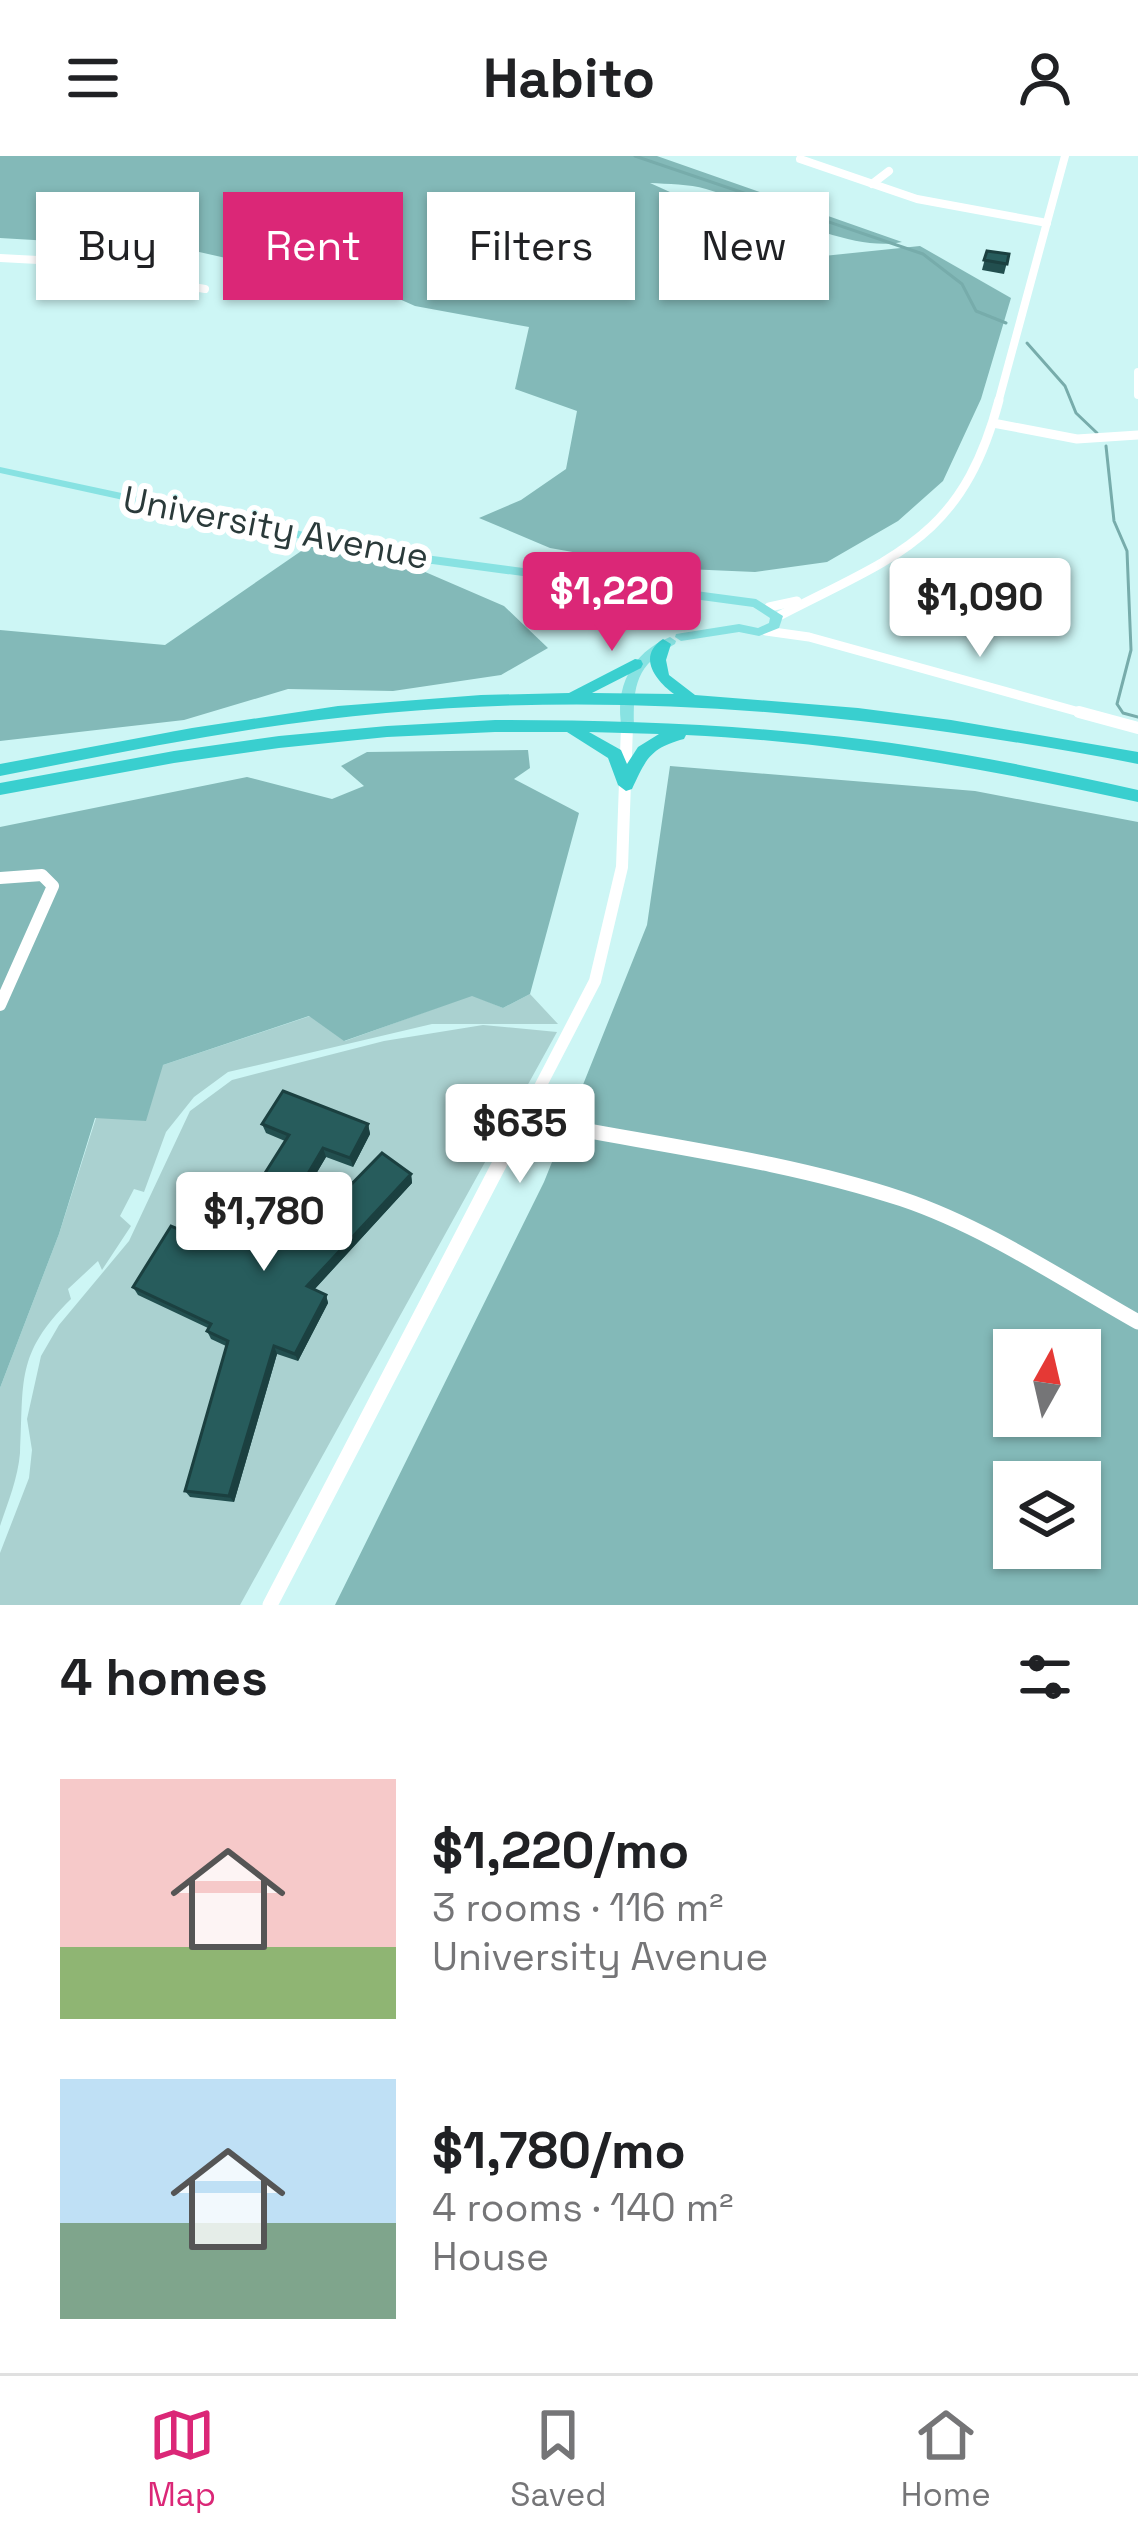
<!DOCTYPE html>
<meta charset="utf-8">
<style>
body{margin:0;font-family:"Space Grotesk",sans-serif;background:#f2f2f2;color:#202124;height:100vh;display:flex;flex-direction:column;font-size:45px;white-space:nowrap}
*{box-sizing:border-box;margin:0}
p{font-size:39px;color:#757577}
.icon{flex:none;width:66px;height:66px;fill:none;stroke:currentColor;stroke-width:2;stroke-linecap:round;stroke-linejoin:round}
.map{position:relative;height:1449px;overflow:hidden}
.sheet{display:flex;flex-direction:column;background:#fff;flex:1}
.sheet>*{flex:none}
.top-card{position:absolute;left:36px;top:36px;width:1068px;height:108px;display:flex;gap:24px}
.needle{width:78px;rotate:8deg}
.buttons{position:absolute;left:993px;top:1173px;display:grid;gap:24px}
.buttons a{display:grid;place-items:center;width:108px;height:108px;border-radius:0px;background:#fff;box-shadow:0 3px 9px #0004;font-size:60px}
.price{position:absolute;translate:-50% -102px;padding:0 27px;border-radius:12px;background:#fff;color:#222;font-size:39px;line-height:78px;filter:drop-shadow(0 3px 6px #0008)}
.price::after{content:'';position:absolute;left:50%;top:72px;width:36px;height:27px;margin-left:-18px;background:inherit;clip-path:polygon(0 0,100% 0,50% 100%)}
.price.selected{background:#db2777;color:#fff}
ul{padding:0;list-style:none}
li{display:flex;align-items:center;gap:36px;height:300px;padding:0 60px}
li span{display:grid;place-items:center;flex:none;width:336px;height:240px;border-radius:0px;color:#555}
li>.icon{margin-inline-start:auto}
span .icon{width:144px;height:144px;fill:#fffc;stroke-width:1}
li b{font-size:51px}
h2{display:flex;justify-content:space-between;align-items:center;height:144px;padding:0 60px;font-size:51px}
.tag{padding:0 42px;border-radius:0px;background:#fff;box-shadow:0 3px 9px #0004;font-size:42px;line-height:108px}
.tag.selected{background:#db2777;color:#fff}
header{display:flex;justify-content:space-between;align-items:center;height:156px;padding:0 60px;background:#fff;font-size:54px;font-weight:700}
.tabs{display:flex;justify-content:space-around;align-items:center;height:168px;border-top:3px solid #e0e0e0;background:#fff;font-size:33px;color:#757577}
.tabs a{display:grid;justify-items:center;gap:6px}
.tabs .selected{color:#db2777}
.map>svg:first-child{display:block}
.green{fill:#aad1d0}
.forest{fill:#83b9b8;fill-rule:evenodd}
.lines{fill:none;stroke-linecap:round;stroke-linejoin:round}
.stream{stroke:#77acab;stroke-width:3}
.minor-far3{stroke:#fff;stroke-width:8}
.minor-far2{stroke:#fff;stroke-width:9}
.minor-far1{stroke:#fff;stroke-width:12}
.minor{stroke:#fff;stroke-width:15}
.major{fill:#88e2e2;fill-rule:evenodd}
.highway{fill:#39cfcf;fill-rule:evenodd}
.wall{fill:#224f4f}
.shaded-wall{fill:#1b4040}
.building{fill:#275c5c;stroke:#1b4040;stroke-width:3}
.labels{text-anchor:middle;stroke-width:12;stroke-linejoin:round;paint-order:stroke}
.far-street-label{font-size:36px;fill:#2a3a3a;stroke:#fff}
</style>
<header><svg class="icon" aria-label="menu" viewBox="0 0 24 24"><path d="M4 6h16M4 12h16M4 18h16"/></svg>Habito<svg class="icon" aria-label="person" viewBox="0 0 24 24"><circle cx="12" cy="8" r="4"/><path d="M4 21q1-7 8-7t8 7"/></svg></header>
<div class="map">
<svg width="1138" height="1449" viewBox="0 0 1138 1449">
<rect width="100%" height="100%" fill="#cdf6f5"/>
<g class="green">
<path d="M530,838L558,868H432L228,916L194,941L166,976L144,1036L134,1033L120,1060L131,1070L102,1114L98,1105L68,1133L71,1143C15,1198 24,1225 20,1297C18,1322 8,1346 0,1370V1232L59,1078L96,962L163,909L310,860L345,885L472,839L503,852Z"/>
<polygon points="483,869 557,876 240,1449 0,1449 0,1397 29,1322 32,1294 27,1263 41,1200 59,1169 129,1085 190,955 232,924 384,885"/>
</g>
<g class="forest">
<path d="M0,0H657L902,86C848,98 760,48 706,33C689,28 668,28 650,27L814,101L920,90L1011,142L981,243L943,325L898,365L827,406L755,416L663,412L550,392L479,362L521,344L566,313L577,255L515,233L529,171L415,150L323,109L261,110L186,93L0,82Z"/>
<polygon points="310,389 409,409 504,450 548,492 501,519 393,535 288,533 184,564 0,585 0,474 165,489"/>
<polygon points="528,594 530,612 514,623 579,657 530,838 503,852 472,840 344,885 309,860 163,909 146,965 95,962 59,1078 0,1232 0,671 247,621 332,643 364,630 341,610 367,596"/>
<path d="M670,610L975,635L1138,666V1449H335L544,1026L647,769ZM1014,1194H1080V1260H1014ZM1014,1326H1080V1392H1014Z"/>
</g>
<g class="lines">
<g class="stream">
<polyline points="635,0 923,98 962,128 976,155 1006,167"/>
<polyline points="1027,187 1065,230 1076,257 1097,277"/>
<polyline points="1106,290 1114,365 1127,395 1131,494 1117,548 1123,557 1138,561"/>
</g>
<g class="minor-far3">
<polyline points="800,3 917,43 1047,67"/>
<polyline points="872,28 889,15"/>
<polyline points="0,102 38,104 205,133"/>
<polyline points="1138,216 1138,239"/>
<polyline points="998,247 1065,0"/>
</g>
<g class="minor-far2">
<polyline points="993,267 1077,283 1138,279"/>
<polyline points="769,451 797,445"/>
<path d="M777,461C894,400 962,384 999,244"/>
<polyline points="766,475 809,481 1090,559"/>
</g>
<g class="minor-far1">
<polyline points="1079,556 1138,572"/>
<polyline points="0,722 42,719 53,730 0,849"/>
<polyline points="529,952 595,825 622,711 627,570"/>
</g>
<g class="minor">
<path d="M525,963C649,988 781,1003 902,1043C985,1071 1062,1123 1138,1166"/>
<polyline points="270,1449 530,949"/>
</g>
<g class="major">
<polygon points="0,311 388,394 756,443 783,460 779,472 759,480 739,476 681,485 675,481 676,478 739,468 758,472 769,467 770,462 753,451 388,402 0,317"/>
<path d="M670,481L676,485L675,488C636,509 633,529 634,570L632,573H622C614,532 631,497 670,481Z"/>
</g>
<g class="highway">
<path d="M663,483L671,488L666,504L669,519L695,539L858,552L951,564L1138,596V608C889,560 639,534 386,557C256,568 128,595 0,620V608L192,572L338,550L481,539L569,537L635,503L641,504L643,508L641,512L592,537L674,538C655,524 637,500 663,483Z"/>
<path d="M495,564C602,564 708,567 814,578C923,588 1031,610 1138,634V646C989,613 839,586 686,579L684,583C650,592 646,603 632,633L626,635L618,629L608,602L567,576H495L387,581L279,592L174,607L0,639V627L174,595L279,580L387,570ZM589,576L659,578L638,591L627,608L621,594Z"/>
</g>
</g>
<g class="wall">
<polygon points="987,95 1009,98 1004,118 982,114"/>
<polygon points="262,968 368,968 370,978 353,1011 326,1001 276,1086 290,1091 411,1018 412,1027 314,1134 326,1139 328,1147 298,1205 277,1198 234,1346 190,1341 185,1335 226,1190 211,1183 207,1175 208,1172 138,1139 133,1131 219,1090 285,985 266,977"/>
</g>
<g class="shaded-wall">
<polygon points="368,968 370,978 353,1011 350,1002"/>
<polygon points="323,992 326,1001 272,1092 269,1084"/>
<polygon points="411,1018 412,1027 310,1138 307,1130"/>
<polygon points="326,1139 328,1147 298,1205 295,1198"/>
<polygon points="274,1190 277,1198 234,1346 229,1340"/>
</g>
<g class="building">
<polygon points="987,95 1009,98 1007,108 984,104"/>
<polygon points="283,935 368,968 350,1002 323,992 269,1084 290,1091 382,997 411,1018 307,1130 326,1139 295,1198 274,1190 229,1340 185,1335 228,1185 207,1175 211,1168 133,1131 171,1070 219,1090 289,979 262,968"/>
</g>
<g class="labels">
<g class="far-street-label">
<text transform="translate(276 371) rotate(11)" y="13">University Avenue</text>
</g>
</g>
</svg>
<div class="buttons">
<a><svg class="needle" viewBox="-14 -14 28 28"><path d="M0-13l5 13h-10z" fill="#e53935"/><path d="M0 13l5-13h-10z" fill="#757577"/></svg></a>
<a><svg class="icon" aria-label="layers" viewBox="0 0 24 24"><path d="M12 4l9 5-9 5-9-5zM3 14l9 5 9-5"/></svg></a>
</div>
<b class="price selected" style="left:612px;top:498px">$1,220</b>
<b class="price" style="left:980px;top:504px">$1,090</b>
<b class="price" style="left:520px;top:1030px">$635</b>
<b class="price" style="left:264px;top:1118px">$1,780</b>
<div class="top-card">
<a class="tag">Buy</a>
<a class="tag selected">Rent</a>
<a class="tag">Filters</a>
<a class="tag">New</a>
</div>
</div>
<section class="sheet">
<h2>4 homes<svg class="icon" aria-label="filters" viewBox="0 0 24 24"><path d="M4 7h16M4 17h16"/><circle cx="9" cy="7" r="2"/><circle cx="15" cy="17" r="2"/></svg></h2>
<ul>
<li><span style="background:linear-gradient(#f6c9c9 70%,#8fb573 0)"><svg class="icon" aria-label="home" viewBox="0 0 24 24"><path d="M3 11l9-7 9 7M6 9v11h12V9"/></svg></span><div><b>$1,220/mo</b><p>3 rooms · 116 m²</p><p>University Avenue</p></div></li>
<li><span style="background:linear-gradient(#bfe0f5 60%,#7fa58c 0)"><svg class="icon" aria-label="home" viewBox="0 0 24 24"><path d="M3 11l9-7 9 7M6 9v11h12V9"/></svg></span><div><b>$1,780/mo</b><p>4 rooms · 140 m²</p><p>House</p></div></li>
</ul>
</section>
<nav class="tabs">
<a class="selected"><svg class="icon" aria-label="map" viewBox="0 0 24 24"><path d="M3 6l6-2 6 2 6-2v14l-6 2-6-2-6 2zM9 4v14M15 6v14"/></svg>Map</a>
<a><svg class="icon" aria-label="saved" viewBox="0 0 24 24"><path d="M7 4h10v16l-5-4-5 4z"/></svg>Saved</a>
<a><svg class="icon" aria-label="home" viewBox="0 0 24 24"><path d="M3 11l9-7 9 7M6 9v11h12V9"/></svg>Home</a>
</nav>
